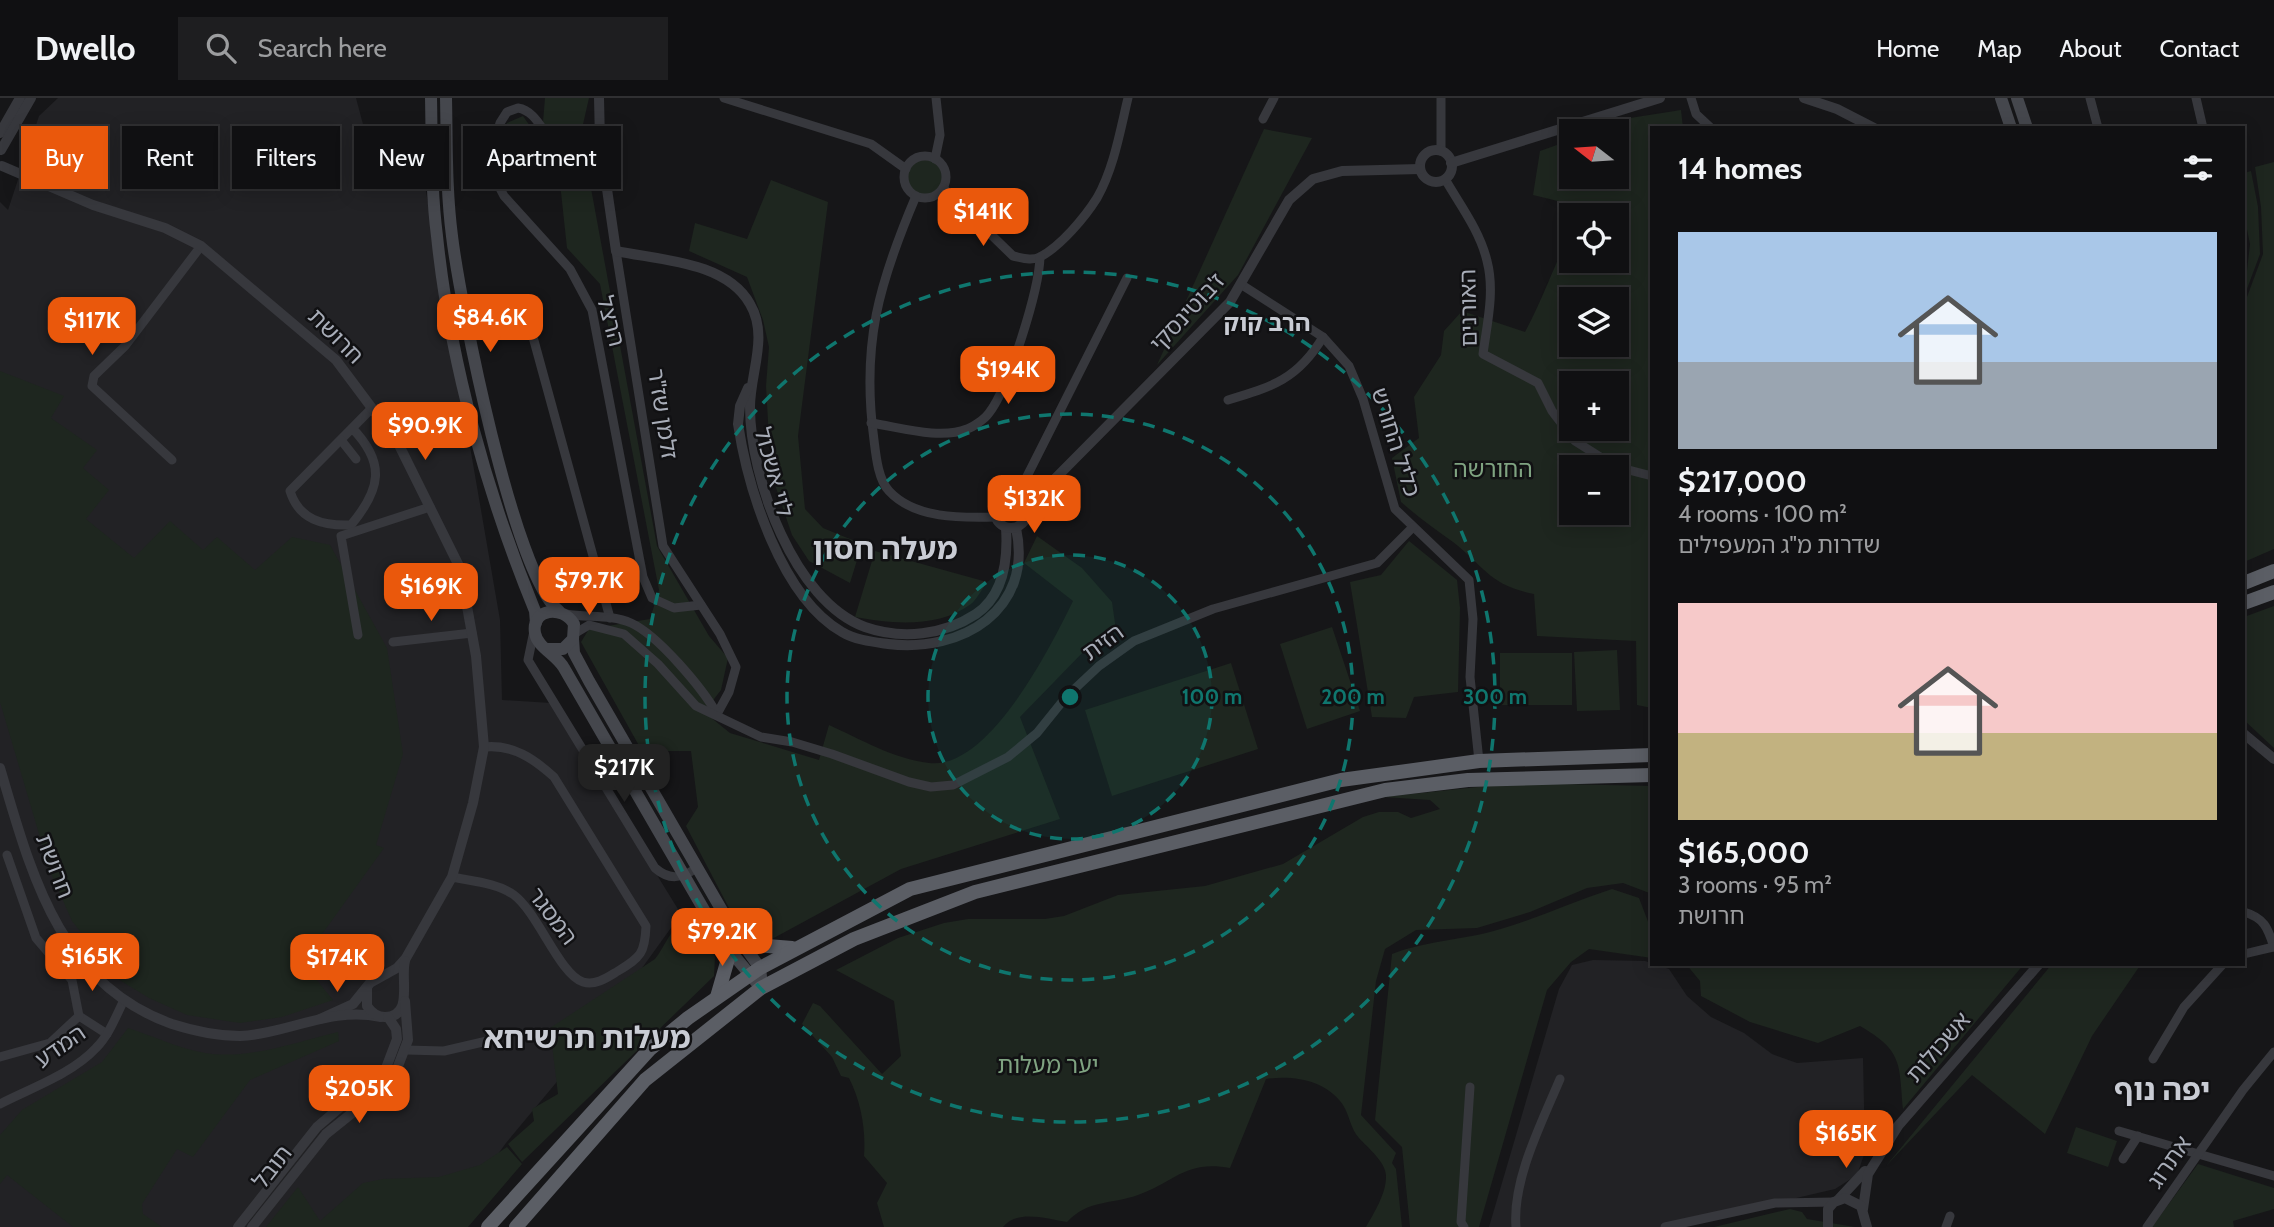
<!DOCTYPE html>
<meta charset="utf-8">
<style>
body{margin:0;font-family:Cabin,"Noto Sans Hebrew",sans-serif;background:#1e1e20;color:#f1f3f6;height:100vh;display:flex;flex-direction:column;font-size:26px;white-space:nowrap}
*{box-sizing:border-box;margin:0}
p{font-size:23px;color:#9c9d9f}
.icon{flex:none;width:38px;height:38px;fill:none;stroke:currentColor;stroke-width:2;stroke-linecap:round;stroke-linejoin:round}
.map{position:relative;flex:1;overflow:hidden}
.sheet{position:absolute;left:1650px;top:28px;width:595px;height:840px;display:flex;flex-direction:column;background:#101012;border-radius:0px;box-shadow:0 4px 18px #0003,0 0 0 2px #303032}
.sheet>*{flex:none}
.top-card{position:absolute;left:21px;top:28px;width:665px;height:63px;display:flex;gap:14px}
.needle{width:46px;rotate:287deg}
.controls{position:absolute;left:1559px;top:21px;display:grid;gap:14px}
.controls a{display:grid;place-items:center;width:70px;height:70px;border-radius:0px;background:#101012;box-shadow:0 4px 18px #0003,0 0 0 2px #303032;font-size:35px}
.price{position:absolute;translate:-50% -60px;padding:0 16px;border-radius:14px;background:#ea580c;color:#fff;font-size:23px;line-height:46px;filter:drop-shadow(0 2px 4px #0008)}
.price::after{content:'';position:absolute;left:50%;top:42px;width:21px;height:16px;margin-left:-10px;background:inherit;clip-path:polygon(0 0,100% 0,50% 100%)}
.price.on{background:#222;color:#fff}
ul{padding:0;list-style:none}
li{display:grid;align-content:center;gap:14px;height:371px;padding:0 28px}
li span{display:grid;place-items:center;height:217px;border-radius:0px;color:#555}
li>.icon{margin-inline-start:auto}
span .icon{width:126px;height:126px;fill:#fffc;stroke-width:1}
li b{font-size:30px}
h2{display:flex;justify-content:space-between;align-items:center;height:84px;padding:0 28px;font-size:30px}
.chip{padding:0 24px;border-radius:0px;background:#101012;box-shadow:0 4px 18px #0003,0 0 0 2px #303032;font-size:24px;line-height:63px}
.chip.on{background:#ea580c;color:#fff}
header{display:flex;align-items:center;gap:42px;box-sizing:border-box;height:98px;padding:0 35px;background:#101012;border-bottom:2px solid #303032}
header strong{font-size:33px}
nav{display:flex;gap:38px;margin-inline-start:auto;font-size:24px}
.search{width:490px;height:63px;background:#1e1e20;display:flex;align-items:center;gap:18px;box-sizing:border-box;padding:0 24px;border-radius:0px;color:#9c9d9f;font-size:26px}
.map>svg:first-child{display:block}
.built{fill:#222225}
.green{fill:#1e261f;fill-rule:evenodd}
.lines{fill:none;stroke-linecap:round;stroke-linejoin:round}
.minor{stroke:#37383d;stroke-width:9}
.tertiary{stroke:#37383d;stroke-width:10}
.secondary{stroke:#45474d;stroke-width:12}
.trunk{stroke:#5b5e65;stroke-width:14}
.ring{fill:none;stroke:#0f766e;stroke-width:3.5;stroke-dasharray:12 9}
.labels{text-anchor:middle;stroke-width:5;stroke-linejoin:round;paint-order:stroke}
.street-label{font-size:23px;fill:#a8adb8;stroke:#111113}
.park-label{font-size:23px;fill:#7fa381;stroke:#111113}
.neighbourhood-label{font-size:24px;font-weight:bold;fill:#c9ccd4;stroke:#111113}
.district-label{font-size:30px;font-weight:bold;fill:#c9ccd4;stroke:#111113}
.centre{fill:#0f766e;stroke:#111113;stroke-width:3.5}
.ring-label{font-size:21px;text-anchor:middle;font-weight:bold;fill:#0f766e;stroke:#111113;stroke-width:5;stroke-linejoin:round;paint-order:stroke}
</style>
<header>
<strong>Dwello</strong>
<div class="search"><svg class="icon" aria-label="search" viewBox="0 0 24 24"><circle cx="10" cy="10" r="6"/><path d="M15 15l6 6"/></svg>Search here</div>
<nav><a>Home</a><a>Map</a><a>About</a><a>Contact</a></nav>
</header>
<div class="map">
<svg width="2274" height="1129" viewBox="0 0 2274 1129">
<rect width="100%" height="100%" fill="#161618"/>
<g class="built">
<polygon points="58,0 356,0 372,60 419,53 500,522 502,602 551,605 681,816 580,956 506,1045 445,1129 0,1129 0,104 8,112 39,18"/>
<polygon points="1593,862 1645,863 1669,871 1687,898 1711,919 1744,935 1772,956 1797,965 1863,960 1865,1054 1857,1077 1835,1091 1673,1129 1489,1129 1559,891 1572,867"/>
</g>
<g class="green">
<polygon points="545,0 589,0 581,35 581,49 553,36 543,24"/>
<path d="M1681,12L1683,30H1652V610L1637,607L1636,543L1537,538L1534,496C1489,487 1485,469 1453,444C1435,431 1418,419 1401,404L1392,360L1419,340L1414,299L1441,257L1444,233L1462,213L1525,234C1543,201 1554,167 1571,134L1572,163H1617V117H1572L1571,125L1566,105L1533,97L1540,53L1571,42L1572,79H1617V33H1594L1630,20ZM1572,201H1617V247H1572ZM1572,285H1617V331H1572ZM1572,369H1617V415H1572Z"/>
<path d="M523,18C540,44 562,58 588,74L657,448L709,538L728,560L721,592L704,614L730,635L819,662L829,627C860,641 894,661 929,665C989,672 1051,548 1073,503L1024,465L1037,438L1082,470L1112,504L1116,532L1089,548L1020,619L1060,721L901,771L772,841L751,836L739,829L686,728L698,709L691,653H642L581,544L589,531L650,521L659,492L600,186L567,150L560,85L519,44L497,47L507,25Z"/>
<polygon points="1264,31 1312,40 1238,177 1157,267"/>
<circle cx="925" cy="79" r="18"/>
<polygon points="2274,64 2274,451 2244,464 2244,207 2263,156 2261,109 2255,69"/>
<polygon points="2251,73 2258,109 2260,156 2244,199 2250,146 2244,117 2244,75"/>
<polygon points="771,82 828,104 798,338 805,411 823,430 862,446 850,485 809,463 792,437 771,375 766,288 769,249 763,222 747,179 689,153 695,125 747,141"/>
<polygon points="0,273 64,298 51,320 97,352 83,370 109,392 86,421 134,460 170,423 203,452 217,439 255,472 292,439 330,447 387,550 403,656 376,747 384,750 302,864 333,902 282,919 240,925 187,917 149,900 118,881 72,823 50,773 0,604"/>
<polygon points="1409,443 1457,482 1460,510 1458,594 1414,599 1406,620 1372,619 1350,484 1381,477"/>
<path d="M875,453L987,484C982,491 977,501 971,506C939,530 892,526 855,519Z"/>
<polygon points="2274,508 2274,650 2244,622 2244,519"/>
<polygon points="1332,529 1360,613 1307,631 1280,546"/>
<polygon points="1617,552 1620,612 1577,613 1574,554"/>
<rect x="1500" y="555" width="72" height="52"/>
<polygon points="1231,565 1258,651 1112,698 1085,612"/>
<path d="M1516,685L1652,688V796L1623,785L1587,790L1530,814L1477,830L1416,832L1385,851L1376,883L1361,1017L1396,1055L1392,1065L1396,1071L1402,1129H1366C1374,1115 1386,1096 1386,1079C1387,1065 1368,1050 1359,1040C1350,1030 1350,1018 1343,1007C1326,982 1293,977 1266,981L1230,1070C1185,1062 1175,1084 1138,1097C1110,1107 1089,1101 1067,1124C1047,1121 1017,1111 1003,1129H884L877,1105L887,1085L864,1058C866,1031 861,1004 849,980L841,978L832,959L802,926L813,905L820,908L882,976L901,958L894,903L836,872L898,840L944,825L968,821H1045L1064,818L1118,797L1205,788L1283,766L1363,719L1379,714H1398L1411,720L1440,711L1430,702L1383,699Z"/>
<path d="M1612,791L1639,800L1652,834V860L1589,851L1571,864L1547,892L1479,1129H1410L1402,1049L1375,1022L1392,856C1428,842 1467,842 1504,830C1540,819 1575,803 1612,791Z"/>
<path d="M679,827L703,833L715,859L714,878L522,1064L508,1046L534,1023L532,1011L558,996L550,930L655,861C664,850 668,836 679,827Z"/>
<path d="M1686,866H2024L1903,1011C1899,965 1903,953 1860,928L1818,945L1750,924L1701,898L1700,883Z"/>
<polygon points="2052,866 2141,866 2092,938 2045,1036 1972,977 1886,1068"/>
<path d="M128,930C153,938 180,951 205,955C249,962 296,944 338,934L339,943L250,982L193,1059L177,1051L142,1106L143,1116L162,1129H73L7,1077L0,1086V1037L22,1012L102,964Z"/>
<polygon points="2076,1029 2117,1043 2108,1069 2067,1055"/>
<polygon points="507,1049 522,1066 468,1129 266,1129 298,1089 320,1123 363,1085 383,1081 439,1079 480,1067"/>
<polygon points="2198,1066 2274,1090 2274,1111 2233,1123 2234,1129 2152,1129"/>
<polygon points="1790,1111 1802,1114 1807,1121 1855,1129 1714,1129"/>
</g>
<g class="lines">
<g class="minor">
<polyline points="724,0 871,46 906,71"/>
<polyline points="1691,0 1696,16 1711,30"/>
<polyline points="2090,0 2098,30"/>
<polyline points="2196,0 2203,30"/>
<polyline points="1263,21 1274,0"/>
<polyline points="1441,53 1441,0"/>
<circle cx="925" cy="79" r="21"/>
<polyline points="935,61 940,37 936,0"/>
<path d="M604,69C590,64 574,60 561,52C544,40 538,13 518,10L507,14L500,25L491,55V73L504,98L570,171L592,212L643,479L652,500L674,510L701,507"/>
<path d="M1445,81C1460,107 1480,133 1487,163C1495,193 1487,226 1483,256L1538,285L1552,313L1575,343L1616,369"/>
<path d="M943,90L1013,158C1023,160 1031,163 1040,159C1061,148 1085,119 1097,100C1114,70 1120,33 1128,0"/>
<path d="M916,98C879,185 861,246 874,342C876,358 878,381 889,393C915,421 961,420 996,419"/>
<polyline points="616,153 663,448 720,536 736,569 729,594 717,616"/>
<polyline points="1242,187 1323,239 1349,268 1363,301 1395,411 1469,482 1473,521 1470,579 1479,663"/>
<polyline points="530,228 610,520"/>
<path d="M1228,302C1272,289 1298,281 1323,239"/>
<path d="M871,325C899,329 940,342 967,331C973,329 985,321 989,315C1009,289 1039,192 1040,159"/>
<path d="M352,330C386,365 381,391 351,427C323,428 299,422 290,393L372,310"/>
<polyline points="341,342 356,361"/>
<polyline points="172,362 92,288 94,278 125,248 201,148"/>
<polyline points="1617,369 1652,378"/>
<polyline points="1017,398 1127,180"/>
<path d="M566,516C587,520 611,516 631,525C658,537 703,591 717,616"/>
<path d="M534,533L528,562L655,770C670,783 681,780 697,770"/>
<polyline points="574,536 589,527 624,536 658,566 696,608 761,639 792,644 832,656 909,684 931,689 953,687 1008,659 1037,635 1066,599 1099,568 1134,543 1213,511 1377,465 1413,429"/>
<polyline points="358,537 341,438 430,409"/>
<polyline points="393,544 472,535"/>
<path d="M452,779C471,783 498,785 514,797C538,815 560,877 583,884C596,888 608,879 618,873C641,859 645,855 646,828L554,679C534,661 513,646 484,649"/>
<path d="M2244,814C2265,820 2268,831 2274,849"/>
<polyline points="2244,856 2273,849"/>
<polyline points="79,918 107,936"/>
<polyline points="406,952 444,953 487,943"/>
<polyline points="0,959 50,945 79,918 72,882 36,840 7,757"/>
<polyline points="2153,961 2184,909 2223,866"/>
<path d="M0,1006C31,990 72,976 96,950C109,937 116,918 124,902"/>
<polyline points="2119,1033 2274,1078"/>
<polyline points="2123,1061 2138,1038"/>
<polyline points="1464,1129 1461,1124 1470,989"/>
<path d="M1516,1129C1512,1082 1542,1024 1560,981"/>
<polyline points="1665,1129 1775,1105 1834,1104"/>
<polyline points="1946,1129 1950,1118"/>
<polyline points="2147,1129 2243,992 2274,954"/>
</g>
<g class="tertiary">
<path d="M599,0L600,43L616,153C658,162 726,163 750,206C769,238 750,275 750,309C750,380 794,503 865,529C902,542 944,537 976,516C1004,497 1008,460 1006,430"/>
<polyline points="1804,0 1837,11 1874,30"/>
<polyline points="0,35 20,0"/>
<polyline points="1,52 31,0"/>
<circle cx="1436" cy="68" r="16"/>
<polyline points="1451,65 1660,0"/>
<polyline points="2,68 93,107 165,130 201,148 336,262 398,345 460,470 476,558 484,649 473,705 452,779 406,860 397,870 370,885 353,906 320,921"/>
<path d="M748,290L740,308L738,326C748,391 781,499 842,534C855,542 874,544 888,546C962,555 1034,512 1016,430"/>
<circle cx="1011" cy="414" r="16"/>
<polyline points="1027,409 1230,204 1289,102 1313,81 1342,73 1420,71"/>
<polyline points="2244,636 2274,661"/>
<path d="M0,670C31,774 58,886 172,926C194,933 217,938 240,938C287,936 332,908 380,919"/>
<path d="M367,890V908C371,914 377,919 385,919C414,919 400,881 405,863"/>
<polyline points="1838,1102 1865,1073"/>
<polyline points="1863,1111 1868,1076 1898,1028 2039,866"/>
<polyline points="238,1129 317,1029 386,970 397,941 396,931 388,919"/>
<polyline points="252,1129 326,1036 387,987 395,976 408,942 405,903"/>
<polyline points="1828,1129 1828,1111 1834,1104 1845,1100 1861,1108 1867,1129"/>
</g>
<g class="secondary">
<path d="M431,0C432,46 431,92 437,138C450,264 487,396 535,513L536,525"/>
<path d="M446,0C447,46 446,92 452,138C460,204 514,478 559,513"/>
<polyline points="2001,0 2011,30"/>
<polyline points="2017,0 2027,30"/>
<polyline points="573,541 574,555 589,583 735,835 760,870 761,879"/>
<path d="M547,551H563L573,541L574,526C563,507 531,510 535,535C537,549 557,557 564,570L722,843L761,890"/>
</g>
<g class="trunk">
<polyline points="2244,485 2274,473"/>
<polyline points="2244,505 2274,494"/>
<polyline points="735,835 756,847 792,850"/>
<polyline points="717,899 728,861 722,843"/>
<polyline points="488,1129 650,951 688,920 760,870 910,791 1341,682 1479,663 1652,657"/>
<polyline points="516,1129 645,982 761,890 854,841 975,794 1385,692 1468,682 1652,677"/>
</g>
</g>
<circle cx="1070" cy="599" r="142" fill="#0f766e" fill-opacity=".12"/>
<g class="ring">
<circle cx="1070" cy="599" r="142"/>
<circle cx="1070" cy="599" r="283"/>
<circle cx="1070" cy="599" r="425"/>
</g>
<g class="labels">
<g class="street-label">
<text transform="translate(1468 210) rotate(-91)" y="8">האורנים</text>
<text transform="translate(1187 214) rotate(-47)" y="8">ז'בוטינסקי</text>
<text transform="translate(611 223) rotate(75)" y="8">הרצל</text>
<text transform="translate(336 238) rotate(45)" y="8">חרושת</text>
<text transform="translate(663 316) rotate(81)" y="8">זלמן שז"ר</text>
<text transform="translate(1396 344) rotate(72)" y="8">כליל החורש</text>
<text transform="translate(774 374) rotate(75)" y="8">לוי אשכול</text>
<text transform="translate(1103 544) rotate(-36)" y="8">הזית</text>
<text transform="translate(55 768) rotate(69)" y="8">חרושת</text>
<text transform="translate(553 818) rotate(53)" y="8">המסגר</text>
<text transform="translate(60 948) rotate(-35)" y="8">המדע</text>
<text transform="translate(1938 949) rotate(-49)" y="8">אשכולות</text>
<text transform="translate(2169 1064) rotate(-55)" y="8">אתרוג</text>
<text transform="translate(272 1069) rotate(-52)" y="8">תובל</text>
</g>
<g class="park-label">
<text x="1493" y="379">החורשה</text>
<text x="1048" y="975">יער מעלות</text>
</g>
<g class="neighbourhood-label">
<text x="1267" y="233">הרב קוק</text>
</g>
<g class="district-label">
<text x="885" y="461">מעלה חסון</text>
<text x="587" y="950">מעלות תרשיחא</text>
<text x="2162" y="1002">יפה נוף</text>
</g>
</g>
<circle cx="1070" cy="599" r="10" class="centre"/>
<g class="ring-label">
<text x="1212" y="606">100 m</text>
<text x="1353" y="606">200 m</text>
<text x="1495" y="606">300 m</text>
</g>
</svg>
<div class="controls">
<a><svg class="needle" viewBox="-14 -14 28 28"><path d="M0-13l5 13h-10z" fill="#e53935"/><path d="M0 13l5-13h-10z" fill="#9c9d9f"/></svg></a>
<a><svg class="icon" aria-label="locate" viewBox="0 0 24 24"><circle cx="12" cy="12" r="6"/><path d="M12 2v4M12 18v4M2 12h4M18 12h4"/></svg></a>
<a><svg class="icon" aria-label="layers" viewBox="0 0 24 24"><path d="M12 4l9 5-9 5-9-5zM3 14l9 5 9-5"/></svg></a>
<a>+</a>
<a>−</a>
</div>
<b class="price" style="left:983px;top:150px">$141K</b>
<b class="price" style="left:490px;top:256px">$84.6K</b>
<b class="price" style="left:92px;top:259px">$117K</b>
<b class="price" style="left:1008px;top:308px">$194K</b>
<b class="price" style="left:425px;top:364px">$90.9K</b>
<b class="price" style="left:1034px;top:437px">$132K</b>
<b class="price" style="left:589px;top:519px">$79.7K</b>
<b class="price" style="left:431px;top:525px">$169K</b>
<b class="price on" style="left:624px;top:706px">$217K</b>
<b class="price" style="left:722px;top:870px">$79.2K</b>
<b class="price" style="left:92px;top:895px">$165K</b>
<b class="price" style="left:337px;top:896px">$174K</b>
<b class="price" style="left:359px;top:1027px">$205K</b>
<b class="price" style="left:1846px;top:1072px">$165K</b>
<div class="top-card">
<a class="chip on">Buy</a>
<a class="chip">Rent</a>
<a class="chip">Filters</a>
<a class="chip">New</a>
<a class="chip">Apartment</a>
</div>
<section class="sheet">
<h2>14 homes<svg class="icon" aria-label="filters" viewBox="0 0 24 24"><path d="M4 7h16M4 17h16"/><circle cx="9" cy="7" r="2"/><circle cx="15" cy="17" r="2"/></svg></h2>
<ul>
<li><span style="background:linear-gradient(#a9c7e8 60%,#9aa5b1 0)"><svg class="icon" aria-label="home" viewBox="0 0 24 24"><path d="M3 11l9-7 9 7M6 9v11h12V9"/></svg></span><div><b>$217,000</b><p>4 rooms · 100 m²</p><p>שדרות מ&quot;ג המעפילים</p></div></li>
<li><span style="background:linear-gradient(#f6c9c9 60%,#c2b280 0)"><svg class="icon" aria-label="home" viewBox="0 0 24 24"><path d="M3 11l9-7 9 7M6 9v11h12V9"/></svg></span><div><b>$165,000</b><p>3 rooms · 95 m²</p><p>חרושת</p></div></li>
</ul>
</section>
</div>
